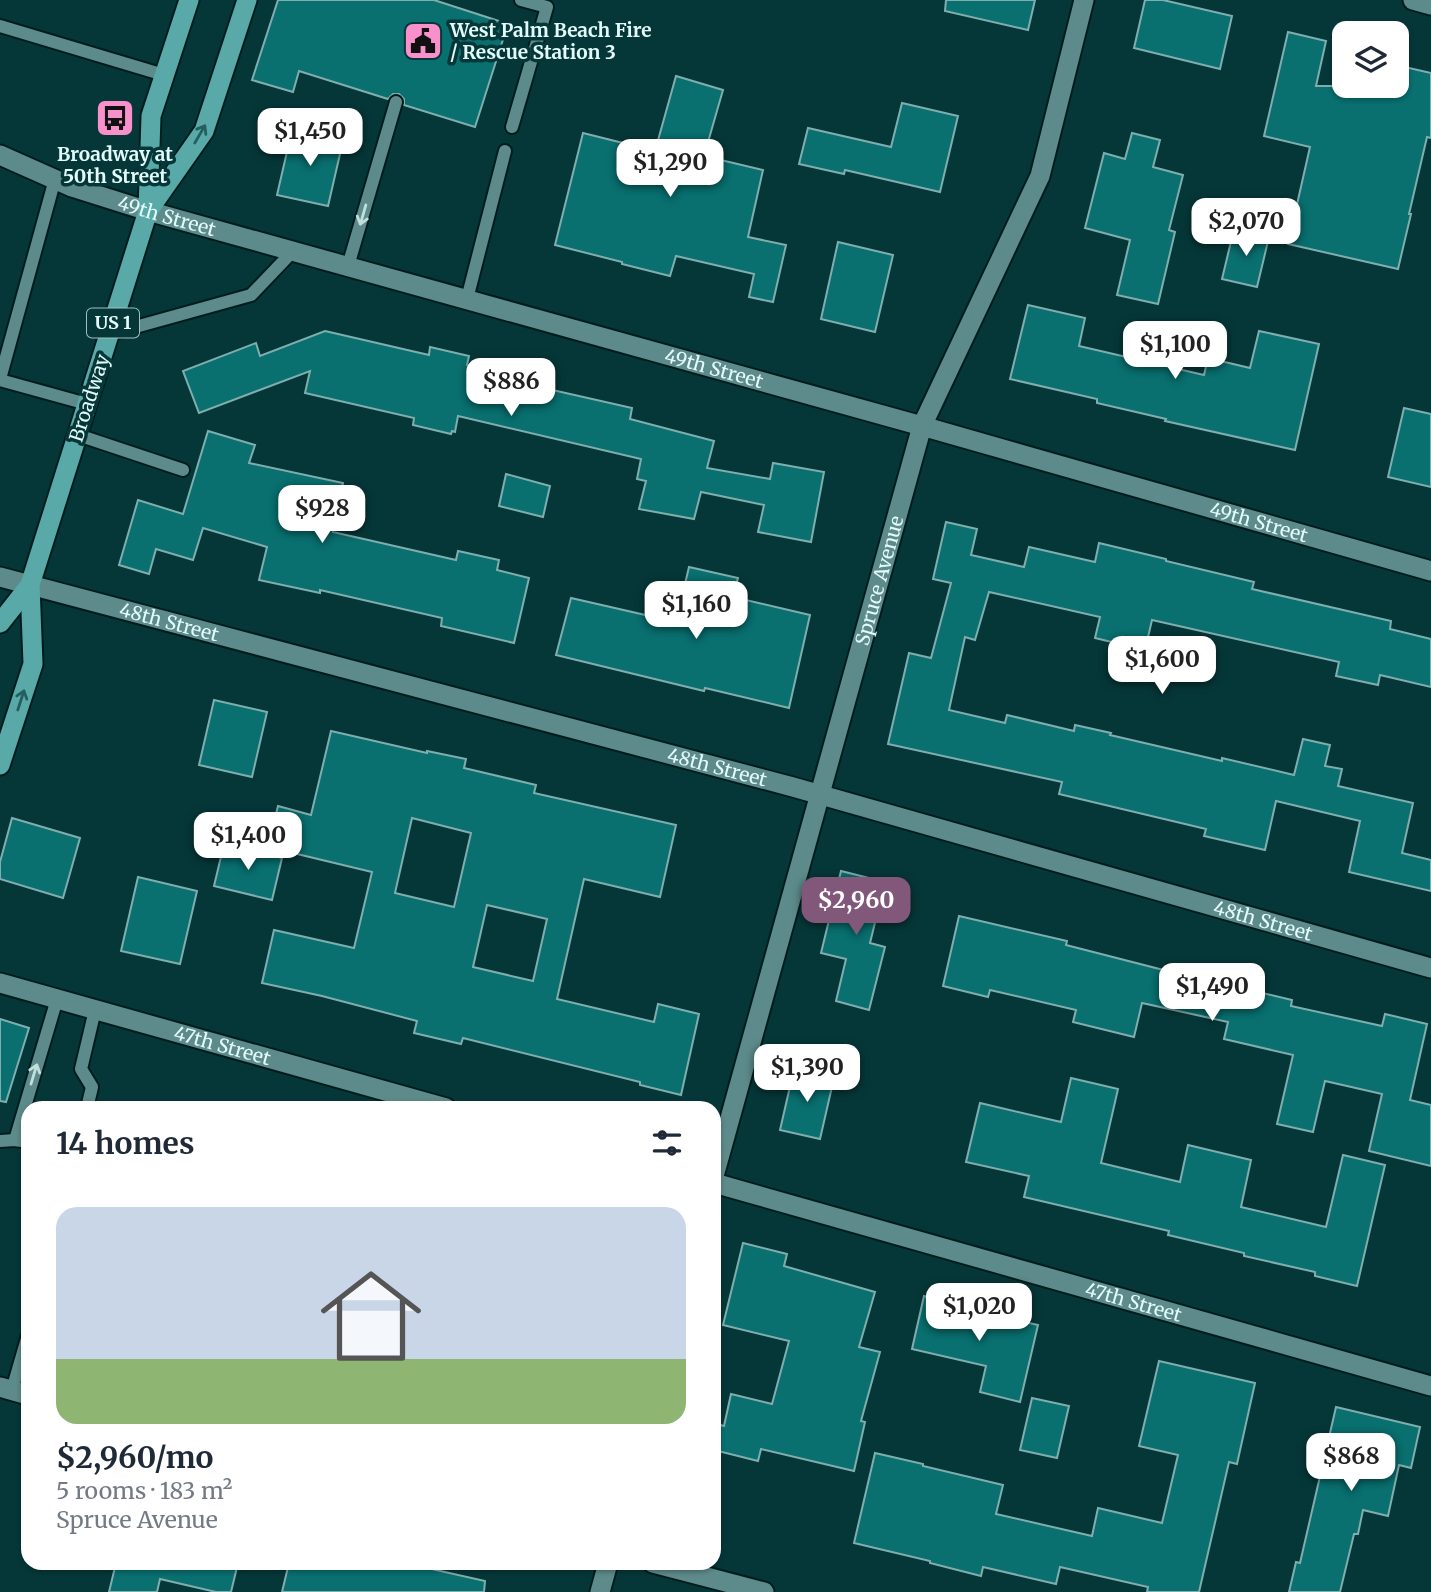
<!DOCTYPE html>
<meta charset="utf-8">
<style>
body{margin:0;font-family:Merriweather,serif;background:#f6f6f7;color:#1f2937;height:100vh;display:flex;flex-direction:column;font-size:26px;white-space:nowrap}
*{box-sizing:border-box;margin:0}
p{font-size:23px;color:#747a83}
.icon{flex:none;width:38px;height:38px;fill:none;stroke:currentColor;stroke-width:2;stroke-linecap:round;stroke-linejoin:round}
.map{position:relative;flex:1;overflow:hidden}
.side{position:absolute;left:21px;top:1101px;width:700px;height:469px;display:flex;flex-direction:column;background:#fff;border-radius:21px;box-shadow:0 2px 5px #0004}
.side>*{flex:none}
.tools{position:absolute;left:1332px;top:21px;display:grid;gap:14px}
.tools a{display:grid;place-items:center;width:77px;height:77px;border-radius:14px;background:#fff;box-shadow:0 2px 5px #0004;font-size:35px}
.price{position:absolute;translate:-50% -60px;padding:0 16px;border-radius:14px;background:#fff;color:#222;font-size:23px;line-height:46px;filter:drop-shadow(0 2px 4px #0008)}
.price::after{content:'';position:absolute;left:50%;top:42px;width:21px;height:16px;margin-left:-10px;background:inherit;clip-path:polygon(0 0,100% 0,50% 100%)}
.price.active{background:#81577a;color:#fff}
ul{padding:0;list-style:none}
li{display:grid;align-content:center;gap:14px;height:371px;padding:0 35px}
li span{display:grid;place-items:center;height:217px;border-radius:21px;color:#555}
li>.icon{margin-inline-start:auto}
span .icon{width:126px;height:126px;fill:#fffc;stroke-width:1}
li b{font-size:30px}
h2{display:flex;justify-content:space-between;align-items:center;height:84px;padding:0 35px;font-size:30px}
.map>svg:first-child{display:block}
.building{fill:#096f6f;stroke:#80aeae;stroke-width:2;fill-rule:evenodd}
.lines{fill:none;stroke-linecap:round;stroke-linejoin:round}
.service-casing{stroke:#001d1e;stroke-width:16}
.minor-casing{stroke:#001d1e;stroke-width:23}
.primary-casing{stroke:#001d1e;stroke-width:23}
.service{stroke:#5d8a8a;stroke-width:12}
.minor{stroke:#5d8a8a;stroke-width:19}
.primary{stroke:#59a9a9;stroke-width:19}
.oneway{stroke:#235f60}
.oneway2{stroke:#c2dfde}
.labels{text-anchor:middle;stroke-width:7;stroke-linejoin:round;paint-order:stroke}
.shield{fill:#063738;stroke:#a1c0c0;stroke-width:2}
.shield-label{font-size:18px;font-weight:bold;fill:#e3fbfa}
.poi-label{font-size:19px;font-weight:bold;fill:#e3fbfa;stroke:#063738;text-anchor:start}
.street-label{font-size:19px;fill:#e3fbfa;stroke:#063738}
</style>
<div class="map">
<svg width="1431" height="1592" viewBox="0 0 1431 1592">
<rect width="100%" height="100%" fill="#063738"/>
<g class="building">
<polygon points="278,0 434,0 508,24 475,127 404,105 404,99 399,94 393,94 388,99 299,71 293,92 252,80"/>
<polygon points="946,0 1035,0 1028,30 945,11"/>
<polygon points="1145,0 1163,0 1232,16 1220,69 1134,48"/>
<polygon points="1288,32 1326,41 1316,86 1396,86 1396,65 1431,73 1431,138 1427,137 1409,214 1411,214 1398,269 1288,244 1310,147 1264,136"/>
<polygon points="676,76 723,90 704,156 763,170 748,237 786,245 773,302 749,297 754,274 676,256 670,276 622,264 622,262 555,245 583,133 655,151"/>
<polygon points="902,103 958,116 940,192 845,170 844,174 799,164 808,128 891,147"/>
<polygon points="292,130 343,141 328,206 277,195"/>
<polygon points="1132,133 1160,140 1153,167 1183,175 1169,230 1175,232 1158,304 1117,295 1130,240 1085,228 1104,153 1125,159"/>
<polygon points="1234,229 1269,237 1257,287 1222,279"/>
<polygon points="838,242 893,255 875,332 821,319"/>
<polygon points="1028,305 1085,318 1079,346 1204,375 1208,358 1250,368 1259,331 1319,344 1295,450 1165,421 1166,419 1097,403 1097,399 1010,379"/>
<polygon points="325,331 429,355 430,347 469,356 467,365 549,383 548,389 632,408 630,419 714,441 707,468 770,479 773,463 824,472 811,542 758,532 764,505 701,492 694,519 639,509 646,481 637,479 641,459 458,416 455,432 452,431 451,434 413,425 414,418 305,393 310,371 199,413 183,371 256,343 260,356"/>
<polygon points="1404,408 1431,414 1431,487 1388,477"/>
<polygon points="208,431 255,445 249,463 343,483 333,532 456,560 458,551 499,560 497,570 529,578 514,643 441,626 442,618 320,590 320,593 259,580 267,547 203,528 193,560 156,549 149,574 119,565 138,500 183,514"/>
<polygon points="506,474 550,486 543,517 499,506"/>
<polygon points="946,522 977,529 971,555 1024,567 1029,547 1095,562 1099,543 1166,559 1166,561 1254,582 1252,589 1391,621 1390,629 1431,639 1431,687 1380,675 1378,685 1336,676 1339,662 1152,620 1145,650 1095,638 1100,617 989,592 975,640 965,637 949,710 1005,723 1007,715 1074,731 1075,725 1111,733 1110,735 1222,761 1222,758 1294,775 1303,739 1330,745 1325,766 1342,769 1338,786 1413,803 1402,853 1431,860 1431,891 1349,872 1360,821 1276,801 1265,850 1204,836 1206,829 1059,794 1062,782 888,744 909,653 931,658 951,583 933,579"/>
<polygon points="689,567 738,578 733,597 810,615 789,708 705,688 704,691 556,655 571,598 676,622"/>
<polygon points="214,700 267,712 252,777 199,765"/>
<path d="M331,731L427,753V751L466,759L464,768L536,785L534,793L676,825L660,897L584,879L557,999L654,1022L658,1004L699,1014L681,1095L640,1085V1082L463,1038L461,1044L414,1033L417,1021L322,996L262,983L274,930L354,948L372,872L268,847L278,806L311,815ZM412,818L471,833L454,907L395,893ZM487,905L547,919L533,981L473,967Z"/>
<polygon points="12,818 80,838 63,898 0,879 0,862"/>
<polygon points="224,844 282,858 272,900 214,886"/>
<polygon points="841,871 885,882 870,943 885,947 869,1010 836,1001 846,959 821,953"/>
<polygon points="138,877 197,891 180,964 121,951"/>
<polygon points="959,916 1067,941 1066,945 1183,975 1185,970 1226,979 1225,984 1292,1000 1291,1006 1382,1026 1385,1014 1427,1024 1410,1100 1431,1105 1431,1166 1369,1151 1382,1094 1325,1081 1313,1132 1277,1124 1293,1055 1224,1039 1228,1022 1142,1003 1134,1037 1073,1022 1076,1010 990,990 988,997 943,986"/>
<polygon points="0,1019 29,1028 6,1102 0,1101"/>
<polygon points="794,1069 834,1078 820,1139 780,1130"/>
<polygon points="1071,1078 1118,1089 1101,1163 1180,1182 1188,1145 1251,1160 1241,1207 1326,1227 1343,1155 1385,1165 1357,1286 1315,1276 1315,1272 1244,1256 1244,1253 1168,1235 1169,1231 1024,1197 1029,1176 966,1162 980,1103 1061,1122"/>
<polygon points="743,1243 787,1254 784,1266 875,1292 859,1347 880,1352 861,1421 865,1422 854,1471 761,1449 758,1461 714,1450 714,1423 724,1426 731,1394 772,1404 789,1341 723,1325"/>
<polygon points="924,1296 973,1307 972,1310 1038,1325 1020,1402 980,1392 986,1366 912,1349"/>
<polygon points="1159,1361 1255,1383 1237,1464 1229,1462 1199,1592 1147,1592 1148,1587 1060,1567 1056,1584 983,1567 981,1576 930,1563 930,1561 854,1543 875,1453 923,1464 923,1466 1003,1485 996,1514 1092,1536 1098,1508 1162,1523 1178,1455 1139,1446"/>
<polygon points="1032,1398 1069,1406 1057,1458 1020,1450"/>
<polygon points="1336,1407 1420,1427 1411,1468 1399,1465 1388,1516 1363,1510 1358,1534 1354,1534 1340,1592 1289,1592 1296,1562 1300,1563"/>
<polygon points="116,1563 238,1563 231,1592 216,1592 160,1579 157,1592 109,1592"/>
<polygon points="289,1563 405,1563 485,1581 484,1592 282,1592"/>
</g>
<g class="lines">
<g class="service-casing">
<g id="service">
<polyline points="0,26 164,75"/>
<polyline points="512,127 547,7 521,0"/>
<polyline points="348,266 396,102"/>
<polyline points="467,299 505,151"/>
<polyline points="110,334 251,295 293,251"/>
<polyline points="0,379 55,179"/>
<polyline points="0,380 87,404"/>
<polyline points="78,435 183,470"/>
<polyline points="87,1108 92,1087 81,1069 95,1010"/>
<polyline points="15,1140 57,999"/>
<polyline points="0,1141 15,1140 28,1142"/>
<polyline points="12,1390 28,1335"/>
</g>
</g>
<g class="minor-casing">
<g id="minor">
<polyline points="1413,0 1431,5"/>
<path id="s1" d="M0,155L72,187L148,211L922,426L1431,571"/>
<path id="s2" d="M0,577L793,787L1431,968"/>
<path id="s3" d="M0,983L446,1108"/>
<path id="s4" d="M714,1176L922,426L1040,176L1084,0"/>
<path id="s5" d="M714,1183L1431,1386"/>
<polyline points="0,1387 28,1395"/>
<polyline points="653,1563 764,1592"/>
<polyline points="600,1592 608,1563"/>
</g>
</g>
<g class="primary-casing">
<g id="primary">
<polyline points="148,211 204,131 247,0"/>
<polyline points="0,623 30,585"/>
<polyline points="0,765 33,664 30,585 148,211 151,116 189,0"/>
</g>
</g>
<use href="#service" class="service"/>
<use href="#minor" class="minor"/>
<use href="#primary" class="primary"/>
</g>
<defs><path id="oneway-shaft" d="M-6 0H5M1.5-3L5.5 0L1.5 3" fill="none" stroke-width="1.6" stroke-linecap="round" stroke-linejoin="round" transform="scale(1.75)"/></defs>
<g class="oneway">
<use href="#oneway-shaft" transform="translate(200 134) rotate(-60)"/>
<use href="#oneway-shaft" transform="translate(21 700) rotate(-72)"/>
</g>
<g class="oneway2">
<use href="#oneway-shaft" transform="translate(363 215) rotate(106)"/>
<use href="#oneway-shaft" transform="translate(34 1074) rotate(-73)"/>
</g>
<defs>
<g id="civic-square" transform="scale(2.0125)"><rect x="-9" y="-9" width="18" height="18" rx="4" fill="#f890cb" stroke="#063738"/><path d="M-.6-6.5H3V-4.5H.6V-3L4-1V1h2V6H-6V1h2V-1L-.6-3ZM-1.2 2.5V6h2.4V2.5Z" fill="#111"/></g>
<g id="bus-square" transform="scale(2.0125)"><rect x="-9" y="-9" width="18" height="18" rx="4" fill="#f890cb" stroke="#063738"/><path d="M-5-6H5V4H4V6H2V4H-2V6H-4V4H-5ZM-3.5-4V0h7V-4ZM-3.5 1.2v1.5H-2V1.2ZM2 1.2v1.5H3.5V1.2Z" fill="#111"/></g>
</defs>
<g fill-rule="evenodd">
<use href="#civic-square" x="423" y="41"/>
<use href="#bus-square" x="115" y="118"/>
</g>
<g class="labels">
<rect class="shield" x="87" y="308.5" width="52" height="29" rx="5"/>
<g class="shield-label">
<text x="113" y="329">US 1</text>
</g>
<g class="poi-label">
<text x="450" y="37">West Palm Beach Fire<tspan x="450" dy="22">/ Rescue Station 3</tspan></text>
<text x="115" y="161" text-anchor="middle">Broadway at<tspan x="115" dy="22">50th Street</tspan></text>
</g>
<g class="street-label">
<text dy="7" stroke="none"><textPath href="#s1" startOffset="178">49th Street</textPath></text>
<text dy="7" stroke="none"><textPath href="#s1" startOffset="746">49th Street</textPath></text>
<text transform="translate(89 398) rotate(-72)" y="7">Broadway</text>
<text dy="7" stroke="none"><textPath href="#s1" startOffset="1312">49th Street</textPath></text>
<text dy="7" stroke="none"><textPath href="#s4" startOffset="618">Spruce Avenue</textPath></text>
<text dy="7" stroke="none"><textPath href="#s2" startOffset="175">48th Street</textPath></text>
<text dy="7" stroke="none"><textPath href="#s2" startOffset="742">48th Street</textPath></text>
<text dy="7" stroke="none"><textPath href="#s2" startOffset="1309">48th Street</textPath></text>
<text dy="7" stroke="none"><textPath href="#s3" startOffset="231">47th Street</textPath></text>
<text dy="7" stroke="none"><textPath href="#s5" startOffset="436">47th Street</textPath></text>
</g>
</g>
</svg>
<div class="tools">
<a><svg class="icon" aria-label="layers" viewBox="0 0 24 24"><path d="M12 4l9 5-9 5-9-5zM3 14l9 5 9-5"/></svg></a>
</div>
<b class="price" style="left:310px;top:168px">$1,450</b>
<b class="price" style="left:670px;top:199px">$1,290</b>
<b class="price" style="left:1246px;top:258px">$2,070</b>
<b class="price" style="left:1175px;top:381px">$1,100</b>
<b class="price" style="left:511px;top:418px">$886</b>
<b class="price" style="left:322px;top:545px">$928</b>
<b class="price" style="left:696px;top:641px">$1,160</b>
<b class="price" style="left:1162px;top:696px">$1,600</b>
<b class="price" style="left:248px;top:872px">$1,400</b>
<b class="price active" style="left:856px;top:937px">$2,960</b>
<b class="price" style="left:1212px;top:1023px">$1,490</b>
<b class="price" style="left:807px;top:1104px">$1,390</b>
<b class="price" style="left:979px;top:1343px">$1,020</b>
<b class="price" style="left:1351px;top:1493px">$868</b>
<section class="side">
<h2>14 homes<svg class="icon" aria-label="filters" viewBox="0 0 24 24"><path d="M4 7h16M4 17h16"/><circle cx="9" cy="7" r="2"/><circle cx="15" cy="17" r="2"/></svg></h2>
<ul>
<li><span style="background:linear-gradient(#c9d6e8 70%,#8fb573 0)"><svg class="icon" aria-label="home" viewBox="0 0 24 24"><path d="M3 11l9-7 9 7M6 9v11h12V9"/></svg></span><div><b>$2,960/mo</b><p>5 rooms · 183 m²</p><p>Spruce Avenue</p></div></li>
</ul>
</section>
</div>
